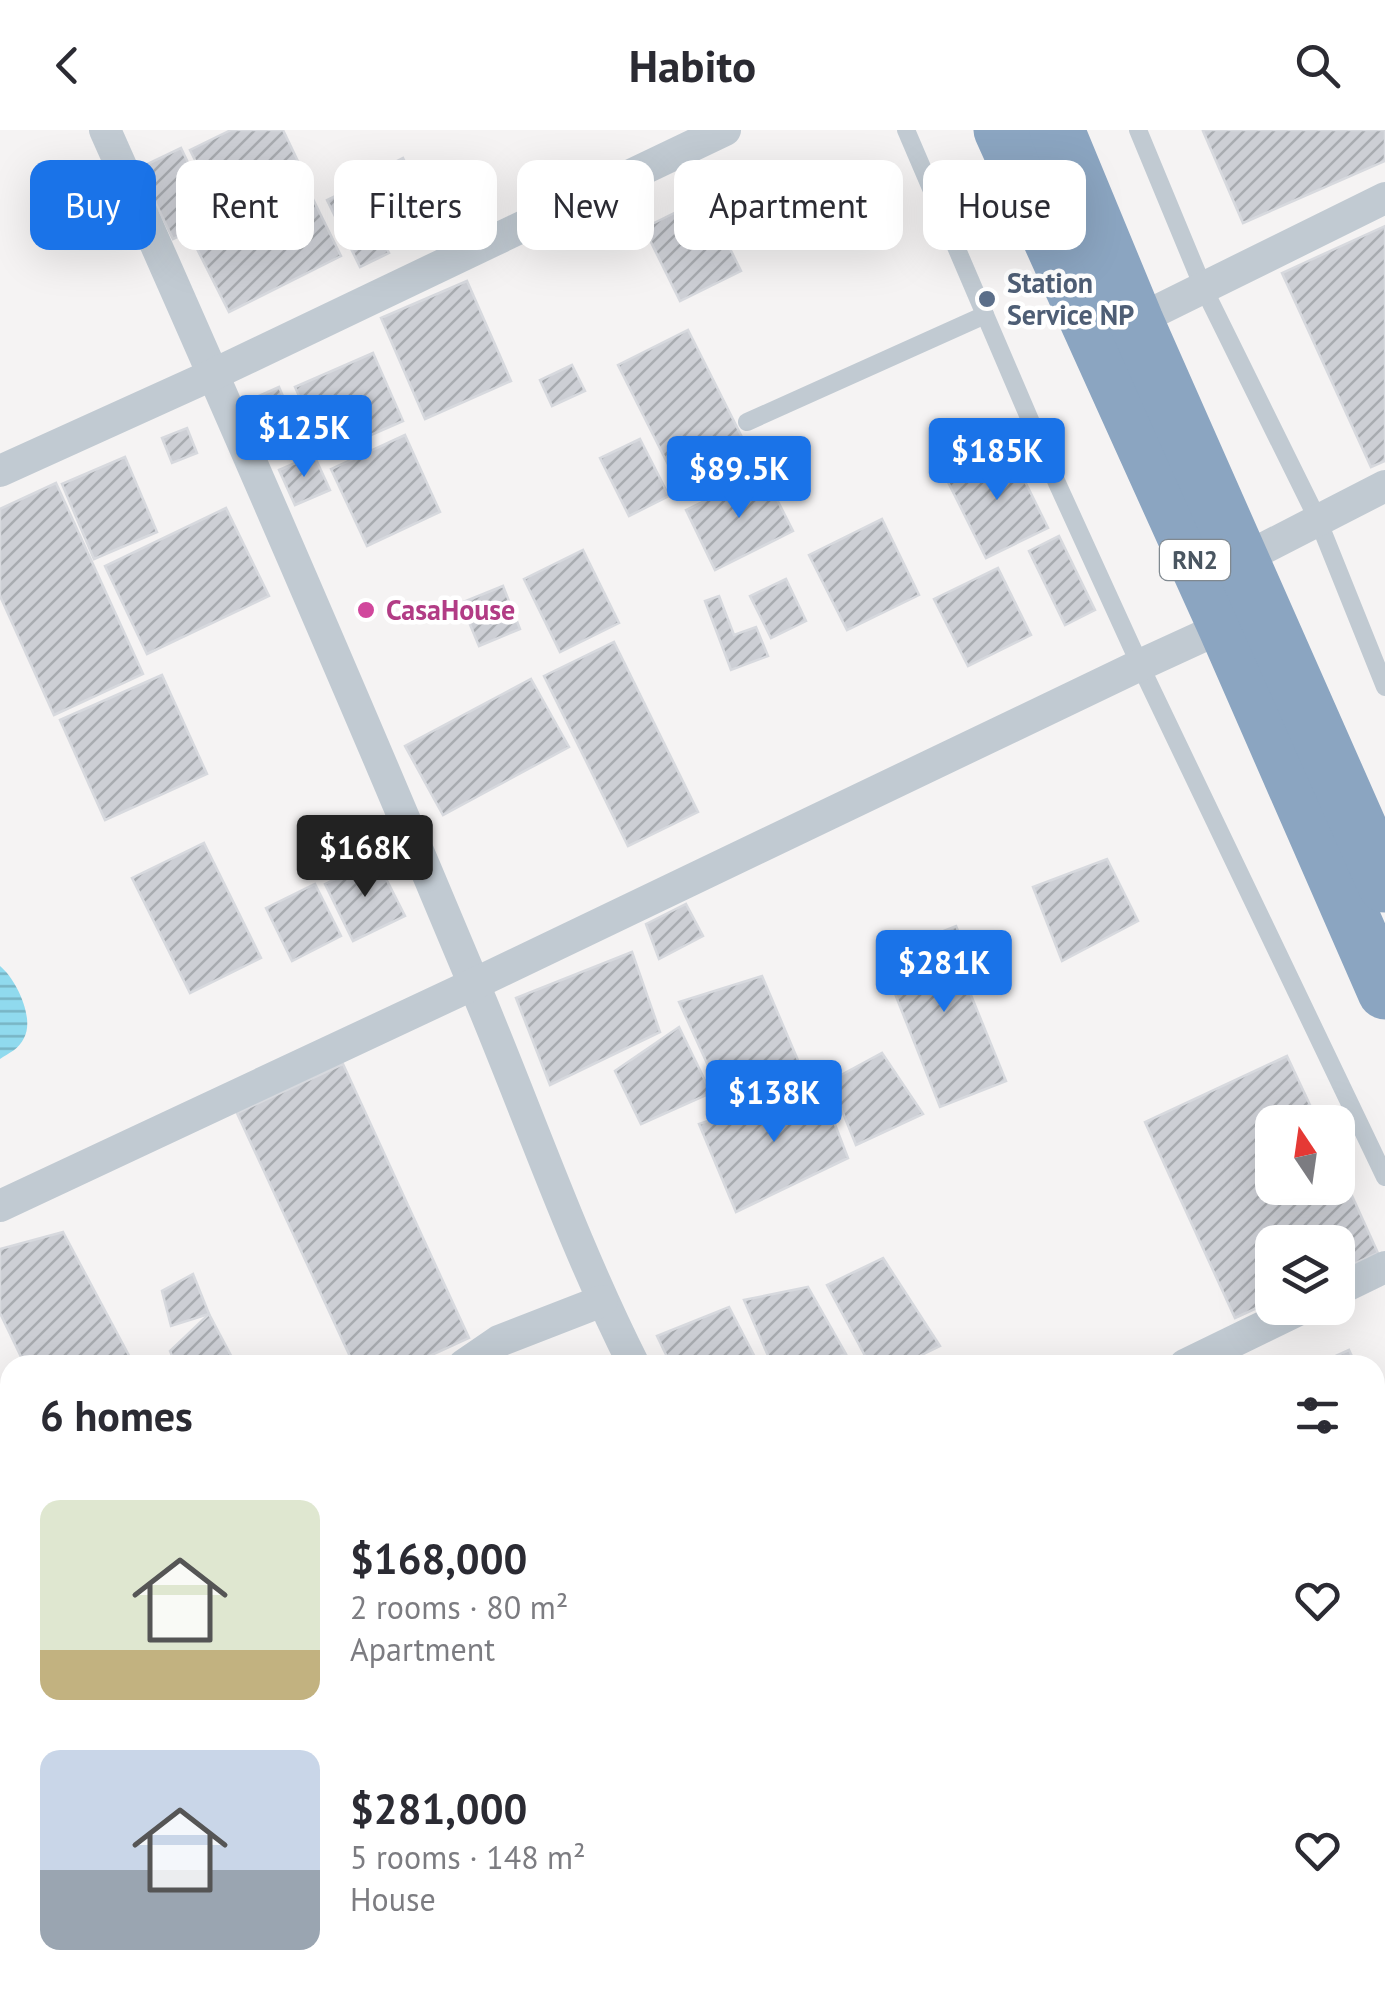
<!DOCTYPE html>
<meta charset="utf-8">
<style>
body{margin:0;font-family:"PT Sans",sans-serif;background:#f2f2f3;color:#2b2b33;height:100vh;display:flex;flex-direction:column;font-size:38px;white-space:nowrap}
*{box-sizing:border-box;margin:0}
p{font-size:32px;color:#7c7c81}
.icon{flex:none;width:55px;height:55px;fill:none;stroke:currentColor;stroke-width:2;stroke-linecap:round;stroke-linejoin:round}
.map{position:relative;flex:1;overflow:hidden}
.details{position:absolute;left:0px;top:1225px;width:1385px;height:642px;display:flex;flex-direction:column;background:#fff;border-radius:30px 30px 0 0;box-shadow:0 10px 40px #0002}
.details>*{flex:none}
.hud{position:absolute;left:30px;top:30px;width:1325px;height:90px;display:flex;gap:20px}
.needle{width:65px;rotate:347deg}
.tools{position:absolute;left:1255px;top:975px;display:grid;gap:20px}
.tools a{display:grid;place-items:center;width:100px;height:100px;border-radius:20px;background:#fff;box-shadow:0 10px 40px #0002;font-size:50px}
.price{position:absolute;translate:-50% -85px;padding:0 22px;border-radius:10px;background:#1a73e8;color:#fff;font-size:32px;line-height:65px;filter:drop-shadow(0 2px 5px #0008)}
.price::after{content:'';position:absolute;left:50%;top:60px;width:30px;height:22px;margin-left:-15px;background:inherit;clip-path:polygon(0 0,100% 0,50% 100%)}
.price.on{background:#222;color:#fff}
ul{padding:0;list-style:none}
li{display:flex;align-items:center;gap:30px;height:250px;padding:0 40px}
li span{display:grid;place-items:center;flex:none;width:280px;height:200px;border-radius:20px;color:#555}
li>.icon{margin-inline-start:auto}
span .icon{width:120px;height:120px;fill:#fffc;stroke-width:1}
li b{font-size:42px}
h2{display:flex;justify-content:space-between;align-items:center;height:120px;padding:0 40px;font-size:42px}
.chip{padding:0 35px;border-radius:20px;background:#fff;box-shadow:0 10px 40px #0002;font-size:35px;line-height:90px}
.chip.on{background:#1a73e8;color:#fff}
header{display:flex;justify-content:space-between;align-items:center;height:130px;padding:0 40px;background:#fff;font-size:45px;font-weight:700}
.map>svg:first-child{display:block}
.water{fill:url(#water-rules)}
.building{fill:url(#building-hatch);stroke:#d7d9de;stroke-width:2.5}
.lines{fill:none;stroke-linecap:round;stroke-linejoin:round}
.lane{stroke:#c1cad2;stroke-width:18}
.street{stroke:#c1cad2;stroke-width:32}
.highway{stroke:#8ba5c1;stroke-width:55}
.service-dot{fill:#5c6f8a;stroke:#fff;stroke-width:4}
.hotel-dot{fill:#d1479c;stroke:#fff;stroke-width:4}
.labels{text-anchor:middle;stroke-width:9;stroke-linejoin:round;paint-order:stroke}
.shield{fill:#fff;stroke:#808990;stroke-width:2.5}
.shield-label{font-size:25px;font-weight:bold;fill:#4a5661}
.service-label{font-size:28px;font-weight:bold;fill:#4e5e75;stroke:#fff;text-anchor:start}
.hotel-label{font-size:28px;font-weight:bold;fill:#b23c85;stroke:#fff;text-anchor:start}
</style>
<header><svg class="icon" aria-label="back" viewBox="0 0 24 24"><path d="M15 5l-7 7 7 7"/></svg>Habito<svg class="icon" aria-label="search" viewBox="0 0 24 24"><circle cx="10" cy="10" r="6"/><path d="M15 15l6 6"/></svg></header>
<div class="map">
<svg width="1385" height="1867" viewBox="0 0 1385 1867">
<defs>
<pattern id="water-rules" width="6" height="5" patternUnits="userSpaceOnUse" patternTransform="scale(2.5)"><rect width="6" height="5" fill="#90daee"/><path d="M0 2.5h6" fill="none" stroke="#78b4c4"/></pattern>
<pattern id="building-hatch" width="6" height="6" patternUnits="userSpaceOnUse" patternTransform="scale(2.5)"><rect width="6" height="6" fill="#cdcfd5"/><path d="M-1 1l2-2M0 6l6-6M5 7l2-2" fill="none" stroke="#a8abb0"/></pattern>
</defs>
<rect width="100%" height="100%" fill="#f5f3f3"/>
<path class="water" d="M0,836C16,849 35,888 24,908C19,919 9,923 0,929Z"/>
<g class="building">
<polygon points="231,0 283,0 305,46 223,86 190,20"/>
<polygon points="1205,0 1385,0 1385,31 1243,93 1203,1"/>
<polygon points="181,18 215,89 173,109 139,38"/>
<polygon points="403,28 425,72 394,88 372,44"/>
<polygon points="356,56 389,123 360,137 327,70"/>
<polygon points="309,61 341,126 229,182 196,117"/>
<polygon points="705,68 741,141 680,171 644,98"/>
<polygon points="1385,96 1385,331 1371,337 1282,143"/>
<polygon points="467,151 511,251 425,289 381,188"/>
<polygon points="688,200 755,333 685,368 618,235"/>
<polygon points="373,223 403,291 325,325 295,257"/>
<polygon points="572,235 585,261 552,276 540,250"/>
<polygon points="279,257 292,287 267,298 254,268"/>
<polygon points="187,298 197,323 172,333 162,308"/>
<polygon points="405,305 440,382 367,416 331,339"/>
<polygon points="640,309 669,366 629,386 600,328"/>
<polygon points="1008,317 1048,398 986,428 946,348"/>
<polygon points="314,325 330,360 295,375 279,340"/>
<polygon points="125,327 157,402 94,429 62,354"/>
<polygon points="763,342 793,401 715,440 686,380"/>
<polygon points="56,353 143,544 54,585 0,466 0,379"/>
<polygon points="226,378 269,466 147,524 105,436"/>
<polygon points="882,389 919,465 847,500 809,425"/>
<polygon points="1059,406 1095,480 1065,495 1029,421"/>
<polygon points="583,420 619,493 560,522 524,449"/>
<polygon points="998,438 1031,505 968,536 934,469"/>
<polygon points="786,449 806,491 771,508 750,466"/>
<polygon points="503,456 520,499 479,516 461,473"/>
<polygon points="719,466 734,505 756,497 768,526 731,540 705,471"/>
<polygon points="614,512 698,682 628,716 544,546"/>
<polygon points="162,545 207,644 105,690 60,590"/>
<polygon points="531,549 569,617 443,685 405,616"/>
<polygon points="204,713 261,828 190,863 132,748"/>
<polygon points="376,729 405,786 353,811 325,754"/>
<polygon points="1107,729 1138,791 1062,831 1033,757"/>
<polygon points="315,754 341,806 292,831 266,778"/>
<polygon points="686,774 703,806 659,829 646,794"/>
<polygon points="956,796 972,835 966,853 1006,951 940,977 880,826"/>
<polygon points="632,822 660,902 550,955 516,868"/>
<polygon points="762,846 800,935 721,964 679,872"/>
<polygon points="679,897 711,963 641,994 615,941"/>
<polygon points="882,923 923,984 856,1015 830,951"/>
<polygon points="1287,926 1318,992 1272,992 1272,1058 1338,1058 1338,1035 1378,1123 1338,1141 1338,1112 1272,1112 1272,1171 1235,1188 1145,992"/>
<polygon points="343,934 469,1208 410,1235 354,1235 237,983"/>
<polygon points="819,953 848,1028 736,1082 699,994"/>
<polygon points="63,1102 134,1235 25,1235 0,1183 0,1119"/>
<polygon points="883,1128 940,1216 901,1235 870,1235 827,1155"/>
<polygon points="193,1144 209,1184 171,1196 162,1161"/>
<polygon points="808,1157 846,1224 816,1235 772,1235 744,1170"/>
<polygon points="729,1177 759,1235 671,1235 657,1206"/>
<polygon points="209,1184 236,1235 176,1235 170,1221"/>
<polygon points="1349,1220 1356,1235 1316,1235"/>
<polygon points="1385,1654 1385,1688 1375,1666 1375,1658"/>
<polygon points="6,1788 10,1796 10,1858 41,1858 46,1867 0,1867 0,1790"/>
<polygon points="330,1858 406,1858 410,1867 310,1867"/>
<polygon points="418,1858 512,1858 516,1867 421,1867"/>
<polygon points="606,1858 766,1858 770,1867 612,1867"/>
<polygon points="793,1858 844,1858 849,1867 772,1867"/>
<polygon points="1014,1858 1091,1858 1070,1867 1018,1867"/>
<polygon points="1233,1858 1266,1858 1245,1867 1237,1867"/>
</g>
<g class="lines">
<g class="lane">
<polyline points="906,0 1057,353 1140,535 1385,1047"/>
<polyline points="1138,0 1203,157 1318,390 1385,557"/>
<polyline points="747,292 985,185"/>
</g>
<g class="street">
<path d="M105,0C231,283 354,567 473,852C527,980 572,1112 634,1235"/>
<polyline points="1136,191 1385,68"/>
<polyline points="0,341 214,244 725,0"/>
<polyline points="1243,429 1385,356"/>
<polyline points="0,1076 474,854 1140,535 1225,496"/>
<polyline points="1338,1160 1385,1137"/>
<polyline points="464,1235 499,1211 602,1171"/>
<polyline points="1185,1235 1302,1178"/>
<polyline points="0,1550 10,1587"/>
<polyline points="0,1768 10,1764"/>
<polyline points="1375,1771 1385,1791"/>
<polyline points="1375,1832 1385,1828"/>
<polyline points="102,1858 106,1867"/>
<polyline points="925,1858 930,1867"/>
<polyline points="1200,1858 1204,1867"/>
<polyline points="1298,1867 1319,1858"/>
</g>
<g class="highway">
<polyline points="1001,0 1225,496 1385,862"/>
<polyline points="1057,0 1136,191 1385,755"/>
</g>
</g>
<circle class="service-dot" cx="987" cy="169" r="10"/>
<circle class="hotel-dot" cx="366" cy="480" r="10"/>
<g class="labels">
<rect class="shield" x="1160" y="410" width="70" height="40" rx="8"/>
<g class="shield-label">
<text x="1195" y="439">RN2</text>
</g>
<g class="service-label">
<text x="1007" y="163">Station<tspan x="1007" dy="32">Service NP</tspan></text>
</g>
<g class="hotel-label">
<text x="386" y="490">CasaHouse</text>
</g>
</g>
</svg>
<div class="tools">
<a><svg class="needle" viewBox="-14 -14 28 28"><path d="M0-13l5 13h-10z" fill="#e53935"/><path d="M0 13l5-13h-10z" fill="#7c7c81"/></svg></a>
<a><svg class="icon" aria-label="layers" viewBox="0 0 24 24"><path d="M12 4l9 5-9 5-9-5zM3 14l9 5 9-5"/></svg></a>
</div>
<b class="price" style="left:304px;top:350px">$125K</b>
<b class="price" style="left:997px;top:373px">$185K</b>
<b class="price" style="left:739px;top:391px">$89.5K</b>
<b class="price on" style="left:365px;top:770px">$168K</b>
<b class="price" style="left:944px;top:885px">$281K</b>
<b class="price" style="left:774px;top:1015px">$138K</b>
<div class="hud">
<a class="chip on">Buy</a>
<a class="chip">Rent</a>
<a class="chip">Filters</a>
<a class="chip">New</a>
<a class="chip">Apartment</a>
<a class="chip">House</a>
</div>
<section class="details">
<h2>6 homes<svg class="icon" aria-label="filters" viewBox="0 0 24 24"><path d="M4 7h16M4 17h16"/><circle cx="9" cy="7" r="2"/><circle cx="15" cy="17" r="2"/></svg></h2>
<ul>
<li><span style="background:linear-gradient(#dfe7d0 75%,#c2b280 0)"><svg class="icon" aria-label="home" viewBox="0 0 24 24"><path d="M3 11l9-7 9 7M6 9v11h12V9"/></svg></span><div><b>$168,000</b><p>2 rooms · 80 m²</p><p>Apartment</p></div><svg class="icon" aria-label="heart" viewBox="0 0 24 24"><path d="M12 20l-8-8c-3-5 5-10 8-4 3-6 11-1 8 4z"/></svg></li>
<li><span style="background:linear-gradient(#c9d6e8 60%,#9aa5b1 0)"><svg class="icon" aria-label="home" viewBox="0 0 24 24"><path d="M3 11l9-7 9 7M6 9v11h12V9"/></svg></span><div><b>$281,000</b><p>5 rooms · 148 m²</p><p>House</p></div><svg class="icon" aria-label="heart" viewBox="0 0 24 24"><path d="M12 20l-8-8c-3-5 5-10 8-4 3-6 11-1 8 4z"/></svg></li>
</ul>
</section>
</div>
